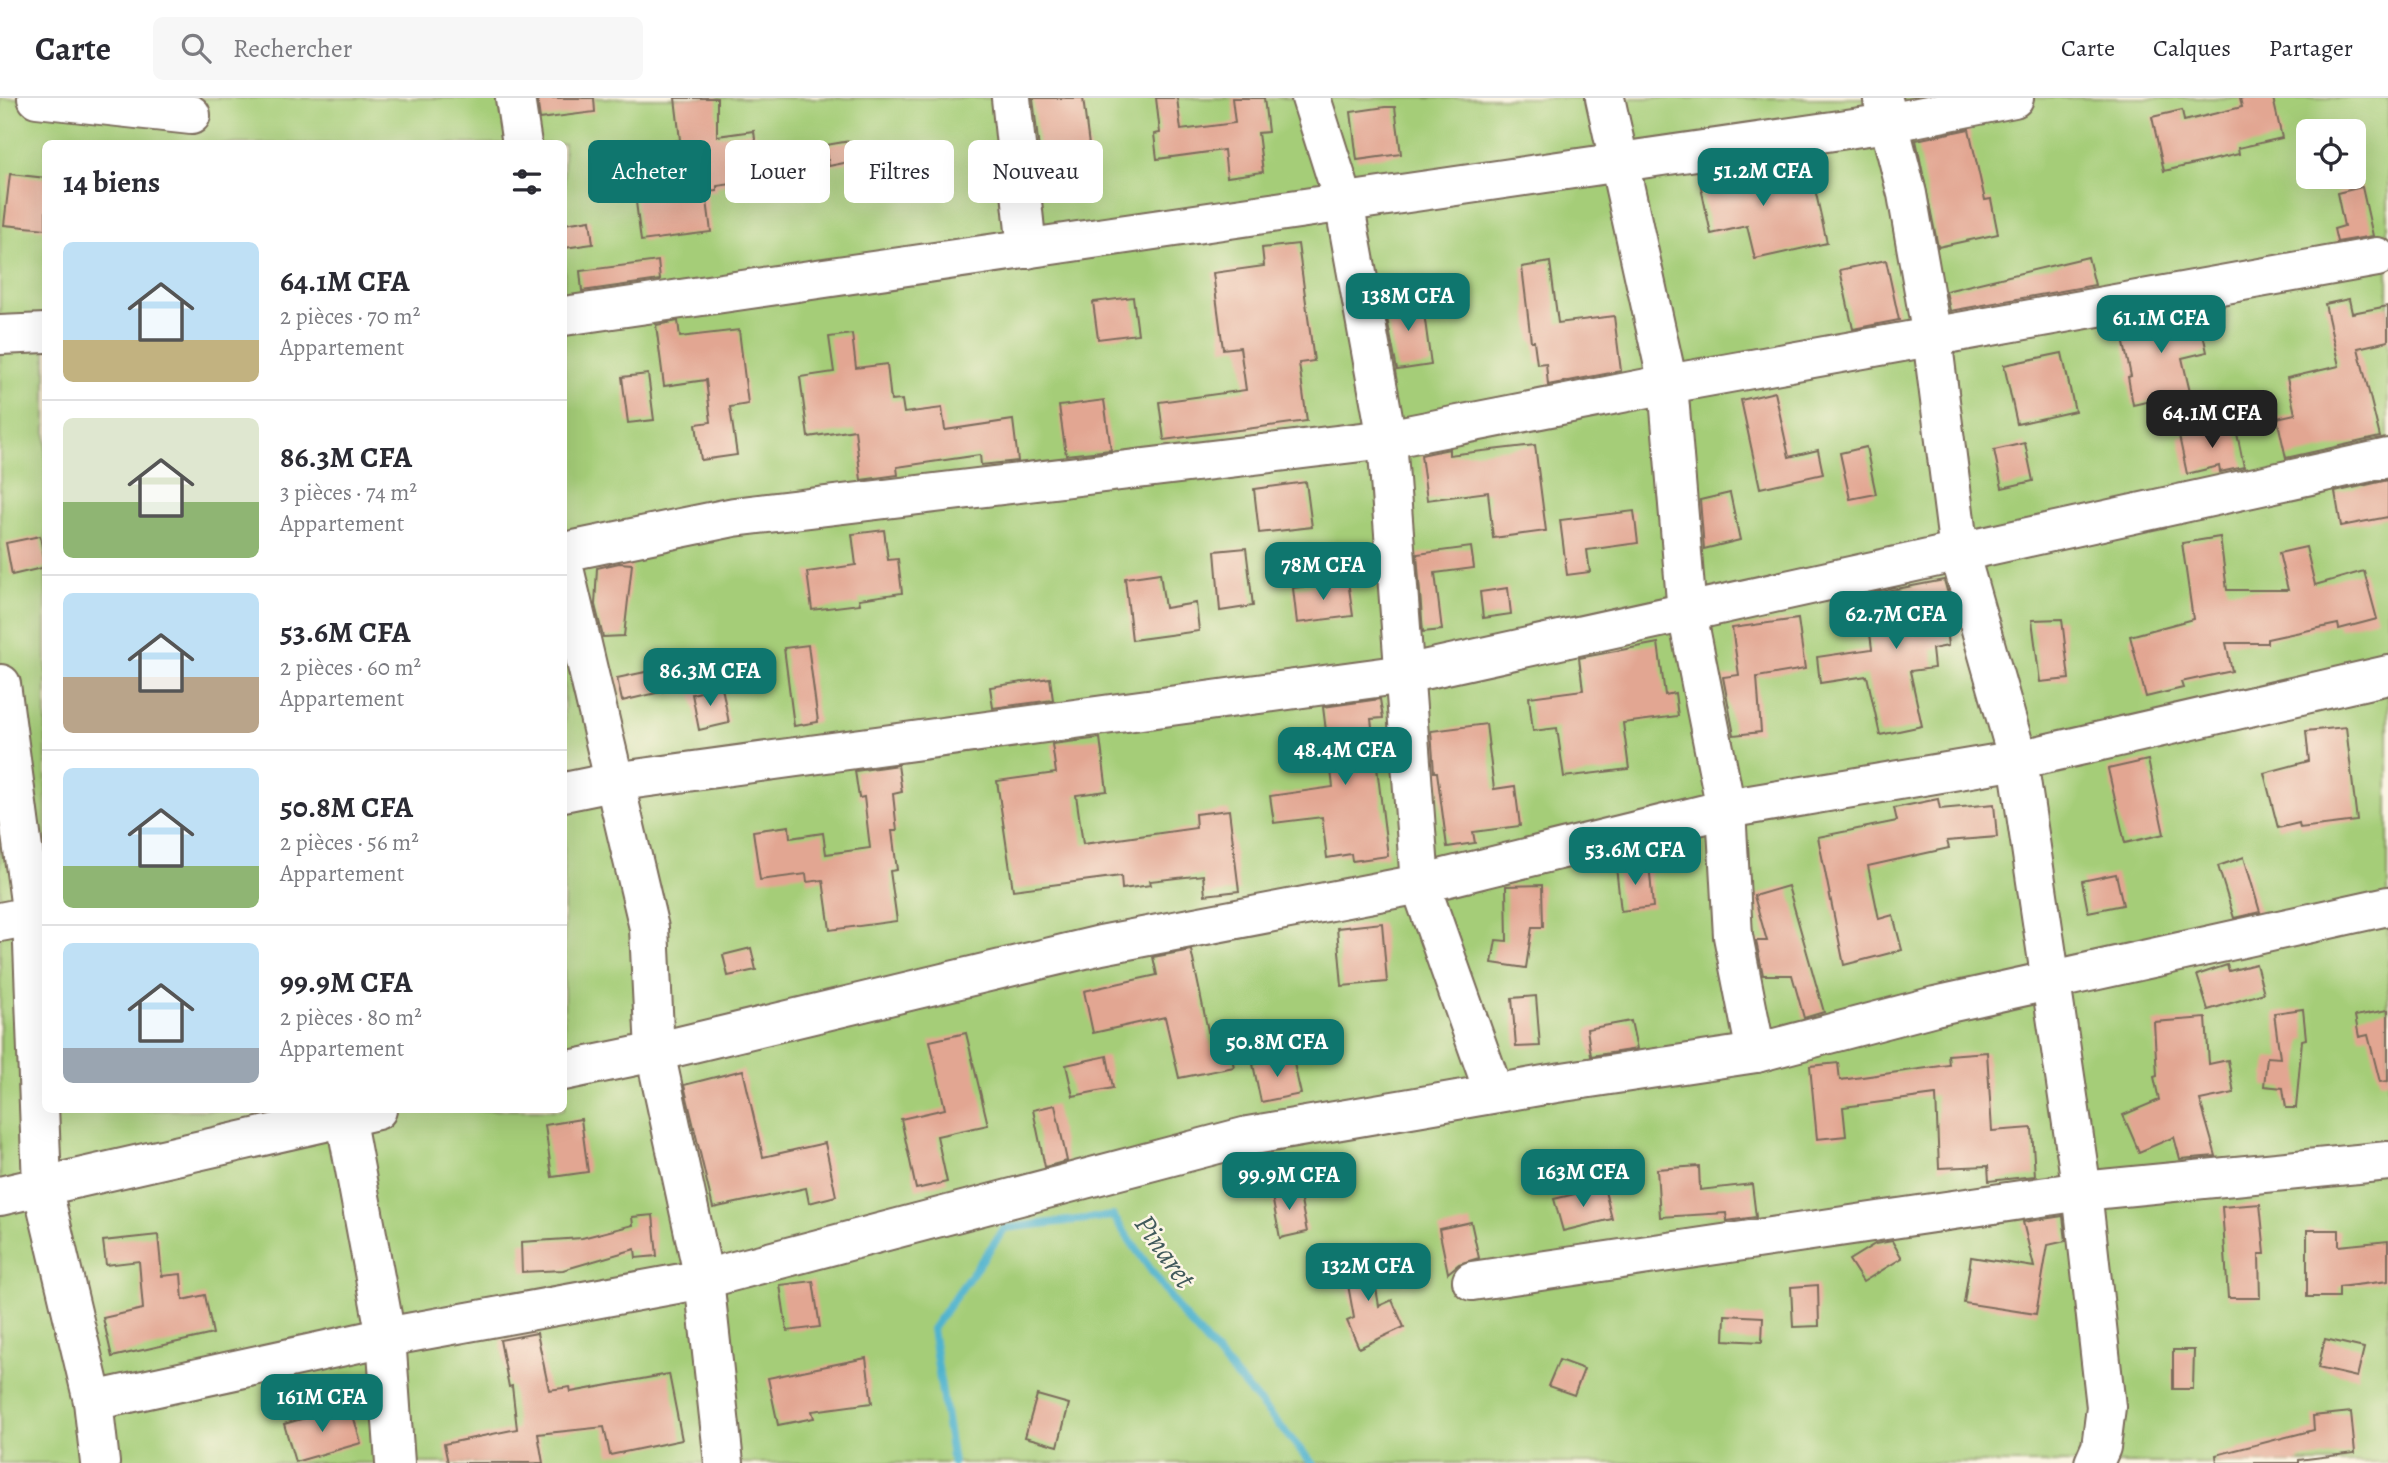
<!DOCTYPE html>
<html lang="fr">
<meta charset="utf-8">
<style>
body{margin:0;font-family:Alegreya,serif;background:#f7f7f7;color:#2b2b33;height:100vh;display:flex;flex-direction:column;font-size:26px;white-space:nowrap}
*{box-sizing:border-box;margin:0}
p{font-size:23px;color:#7c7c81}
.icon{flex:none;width:38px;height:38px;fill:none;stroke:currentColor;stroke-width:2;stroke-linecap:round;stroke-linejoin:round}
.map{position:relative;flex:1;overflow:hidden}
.drawer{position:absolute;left:42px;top:42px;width:525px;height:973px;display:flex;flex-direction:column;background:#fff;border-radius:10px;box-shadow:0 7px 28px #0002}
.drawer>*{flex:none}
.banner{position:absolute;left:588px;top:42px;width:665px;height:63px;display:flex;gap:14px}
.tools{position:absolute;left:2296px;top:21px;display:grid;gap:14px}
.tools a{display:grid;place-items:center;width:70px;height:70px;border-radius:10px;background:#fff;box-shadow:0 7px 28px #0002;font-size:35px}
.price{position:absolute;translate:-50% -60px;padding:0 16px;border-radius:14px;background:#0f766e;color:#fff;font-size:23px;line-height:46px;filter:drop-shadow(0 2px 4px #0008)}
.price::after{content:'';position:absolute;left:50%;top:42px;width:21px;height:16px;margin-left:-10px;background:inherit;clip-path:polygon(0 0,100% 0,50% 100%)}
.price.on{background:#222;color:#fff}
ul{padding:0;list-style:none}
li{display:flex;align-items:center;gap:21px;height:175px;padding:0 21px}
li+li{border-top:2px solid #e1e1e2}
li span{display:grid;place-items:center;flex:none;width:196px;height:140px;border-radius:10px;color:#555}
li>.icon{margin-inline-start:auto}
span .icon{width:84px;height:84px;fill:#fffc;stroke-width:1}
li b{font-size:30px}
h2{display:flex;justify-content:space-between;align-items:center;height:84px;padding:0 21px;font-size:30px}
.tag{padding:0 24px;border-radius:10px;background:#fff;box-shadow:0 7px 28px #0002;font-size:24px;line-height:63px}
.tag.on{background:#0f766e;color:#fff}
header{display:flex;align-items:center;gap:42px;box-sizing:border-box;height:98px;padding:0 35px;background:#fff;border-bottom:2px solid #e1e1e2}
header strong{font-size:33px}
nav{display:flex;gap:38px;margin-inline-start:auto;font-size:24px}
.search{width:490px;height:63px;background:#f7f7f7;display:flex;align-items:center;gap:18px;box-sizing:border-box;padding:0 24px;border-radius:10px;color:#7c7c81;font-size:26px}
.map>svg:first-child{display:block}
.green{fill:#a5cd78;stroke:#707c4b;stroke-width:2;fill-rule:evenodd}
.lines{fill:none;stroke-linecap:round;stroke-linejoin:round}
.stream{stroke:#4fb3ce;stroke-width:8}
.building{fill:#e2a692}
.minor-casing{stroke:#7b6c5b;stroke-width:42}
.minor{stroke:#fff;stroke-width:38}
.labels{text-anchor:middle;stroke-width:5;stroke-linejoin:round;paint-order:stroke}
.water-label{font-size:30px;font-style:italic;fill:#425a5c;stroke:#fcf5e5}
</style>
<header>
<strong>Carte</strong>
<div class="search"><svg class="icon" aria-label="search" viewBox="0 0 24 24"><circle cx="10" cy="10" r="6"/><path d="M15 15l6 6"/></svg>Rechercher</div>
<nav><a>Carte</a><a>Calques</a><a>Partager</a></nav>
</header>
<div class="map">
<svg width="2388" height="1365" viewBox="0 0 2388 1365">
<rect width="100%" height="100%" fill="#fcf5e5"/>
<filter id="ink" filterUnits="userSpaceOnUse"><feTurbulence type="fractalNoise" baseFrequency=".0143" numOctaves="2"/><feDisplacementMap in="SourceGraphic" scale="14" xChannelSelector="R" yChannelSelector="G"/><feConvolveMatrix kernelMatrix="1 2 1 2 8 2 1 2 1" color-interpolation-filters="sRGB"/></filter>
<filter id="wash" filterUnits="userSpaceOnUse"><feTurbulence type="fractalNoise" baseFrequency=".00686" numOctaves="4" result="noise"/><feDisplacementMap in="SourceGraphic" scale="28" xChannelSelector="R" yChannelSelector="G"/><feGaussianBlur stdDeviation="1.57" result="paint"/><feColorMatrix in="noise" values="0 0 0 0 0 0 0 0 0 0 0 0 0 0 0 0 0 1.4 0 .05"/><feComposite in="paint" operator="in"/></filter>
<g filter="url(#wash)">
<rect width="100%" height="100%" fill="#f3e8cd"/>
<path class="green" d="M0,0H2388V1365H0ZM2308,33H2354V79H2308ZM46,46H564V1012H46Z"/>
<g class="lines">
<polyline class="stream" points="953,1365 932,1231 1005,1130 1113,1118 1181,1215 1312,1365"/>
</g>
<g id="blocks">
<g class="building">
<polygon points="537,0 594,0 595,14 540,21"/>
<polygon points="675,0 717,0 717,38 754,33 760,82 717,88 717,93 706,94 711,134 641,143 635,96 626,97 620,51 680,42"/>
<polygon points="1033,0 1083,0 1091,63 1041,69"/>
<polygon points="1156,0 1177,0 1181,32 1235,25 1232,0 1264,0 1268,34 1258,35 1263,74 1227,79 1224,52 1157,61 1154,36 1160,35"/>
<polygon points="2240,0 2273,0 2282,40 2238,50 2239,56 2164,73 2152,19 2182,12 2184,23 2242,9"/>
<polygon points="1385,9 1395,9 1401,56 1357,62 1351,14"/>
<polygon points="1969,31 1985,102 1991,101 1998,136 1938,149 1916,42"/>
<polygon points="850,43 854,63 829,68 826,47"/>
<polygon points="1779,63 1784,88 1813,82 1827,145 1755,161 1747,128 1711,136 1698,75"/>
<polygon points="10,76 46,80 46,131 4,127"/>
<polygon points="2362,89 2373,138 2337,144 2334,131 2344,128 2337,95"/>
<polygon points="590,122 593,146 564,150 564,126"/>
<polygon points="1298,146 1314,263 1299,265 1307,323 1164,342 1159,304 1246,292 1240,249 1223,251 1213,175 1264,168 1262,150"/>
<polygon points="2088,159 2095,187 1950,213 1946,193"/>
<polygon points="1886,162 1899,222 1853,231 1840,172"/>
<polygon points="658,163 660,182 582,193 580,173"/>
<polygon points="1550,164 1558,225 1614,218 1621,273 1548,287 1546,265 1537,266 1534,243 1531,243 1522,169"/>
<polygon points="1133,199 1138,236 1098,241 1093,204"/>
<polygon points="1422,200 1431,267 1397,272 1384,205"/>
<polygon points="2349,201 2352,215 2388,208 2388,243 2358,250 2380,339 2286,360 2277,320 2295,316 2287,280 2339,268 2325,206"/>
<polygon points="2198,213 2207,254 2182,260 2190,294 2133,307 2128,279 2131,278 2120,227"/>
<polygon points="678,223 680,239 739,232 748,306 730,309 737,357 701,362 696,326 711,324 706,282 664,288 656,227"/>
<polygon points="852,236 856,270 887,266 891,303 902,302 904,315 942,310 945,332 1013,322 1018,363 981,367 980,357 897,369 898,377 861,382 855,332 808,339 800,279 834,274 829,239"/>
<polygon points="2062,255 2075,313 2017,326 2004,267"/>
<polygon points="648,276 654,322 628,325 622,279"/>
<polygon points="1775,294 1789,359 1818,352 1823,376 1760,390 1741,302"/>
<polygon points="1104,302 1111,352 1066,357 1059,308"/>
<polygon points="2235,326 2244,369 2220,374 2219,368 2187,376 2179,338"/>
<polygon points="2025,345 2033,383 2002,390 1994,352"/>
<polygon points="1535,347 1546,433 1493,440 1488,394 1427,402 1421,357 1449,351 1449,357"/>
<polygon points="1866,349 1876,396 1850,401 1840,355"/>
<polygon points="2388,382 2388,419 2341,428 2335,394"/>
<polygon points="1306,384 1312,429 1259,435 1254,391"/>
<polygon points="1730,395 1740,442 1704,451 1700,402"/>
<polygon points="1634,413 1638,445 1587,452 1590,474 1567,477 1560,422"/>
<polygon points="884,432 888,462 898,461 902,495 859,501 860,506 812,512 807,474 856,467 852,436"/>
<polygon points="40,438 46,469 12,477 6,445"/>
<polygon points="2220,439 2227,492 2288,492 2279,455 2306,449 2315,487 2364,473 2377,521 2339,531 2338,526 2267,541 2267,545 2226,545 2232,573 2181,584 2183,590 2146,599 2130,538 2193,521 2182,445"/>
<polygon points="1471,449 1474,470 1435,475 1442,532 1423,534 1417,456"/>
<polygon points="1246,450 1253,508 1220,513 1215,453"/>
<polygon points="619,465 632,466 624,538 603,539 595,507 597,470"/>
<polygon points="1160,475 1165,510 1196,505 1199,533 1132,542 1125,480"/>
<polygon points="1944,482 1955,520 1945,521 1948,548 1932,551 1934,570 1910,573 1922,628 1880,637 1867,578 1820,585 1817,559 1872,551 1865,497"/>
<polygon points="1348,483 1353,518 1297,525 1293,490"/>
<polygon points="1508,490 1511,516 1483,520 1480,494"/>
<polygon points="1798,521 1805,571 1757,579 1761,634 1734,637 1723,579 1739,577 1732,530"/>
<polygon points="2062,521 2069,581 2040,584 2032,522"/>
<polygon points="1658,545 1665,597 1675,595 1678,618 1623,625 1629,671 1564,679 1557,630 1533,633 1529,599 1583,592 1579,560"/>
<polygon points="808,547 818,624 794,628 784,550"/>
<polygon points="664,570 669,592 622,603 617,580"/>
<polygon points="1050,580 1053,602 993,610 990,589"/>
<polygon points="722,589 729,625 699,632 692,596"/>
<polygon points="1380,601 1383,620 1371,621 1388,758 1352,763 1351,756 1327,760 1322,719 1274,725 1270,698 1333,689 1323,609"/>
<polygon points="1486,626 1494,691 1515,688 1520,728 1473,734 1475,745 1447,749 1437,674 1434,674 1431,633"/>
<polygon points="2346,629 2357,723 2300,730 2299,725 2278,730 2264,675 2309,663 2306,633"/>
<polygon points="1100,640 1107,693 1076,697 1083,746 1196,730 1195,716 1229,712 1239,793 1205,797 1203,777 1150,783 1151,787 1122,791 1121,778 1013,792 997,683 1056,675 1052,646"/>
<polygon points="2148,662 2164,736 2125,745 2108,671"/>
<polygon points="898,667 902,694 893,696 897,733 892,733 897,772 890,773 897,823 830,832 823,782 807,784 806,776 760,782 753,733 789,728 790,740 823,735 826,756 870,750 864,699 859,700 855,673"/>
<polygon points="1938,701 1940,711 1994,706 1997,739 1947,743 1949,750 1868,768 1879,821 1893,817 1902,852 1844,867 1818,739 1897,723 1894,710"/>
<polygon points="2244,759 2260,814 2234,820 2218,768"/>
<polygon points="1649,765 1653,809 1621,813 1616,769"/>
<polygon points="2116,776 2123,807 2088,814 2082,783"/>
<polygon points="1542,787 1543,829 1532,829 1526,870 1492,865 1496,842 1507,843 1506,788"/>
<polygon points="1788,788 1824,914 1804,920 1792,877 1763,877 1756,843 1767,843 1754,798"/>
<polygon points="1382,825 1387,884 1342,888 1337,830"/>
<polygon points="751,850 756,872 728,878 723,857"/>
<polygon points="1191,852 1212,952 1229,948 1234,969 1179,980 1165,919 1093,935 1084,893 1157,877 1153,859"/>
<polygon points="2256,866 2264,895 2208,912 2197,877 2227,867 2229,873"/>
<polygon points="1536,898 1540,948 1516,949 1512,900"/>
<polygon points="2303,911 2306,941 2302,942 2296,1010 2286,1010 2283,990 2264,988 2267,959 2280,960 2274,915"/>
<polygon points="2388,912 2388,983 2380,984 2368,937 2359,939 2355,918"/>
<polygon points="2206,920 2209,966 2228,962 2234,995 2200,1002 2216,1058 2180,1061 2174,1039 2139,1054 2123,1017 2159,1002 2154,979 2157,978 2154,924"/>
<polygon points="1631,923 1637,951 1591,958 1587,931"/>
<polygon points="966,935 988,1027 937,1038 947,1084 916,1091 901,1021 945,1011 930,943"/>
<polygon points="1987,954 1992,1033 2032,1030 2035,1078 1989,1083 1988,1068 1939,1070 1936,997 1843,1009 1846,1038 1817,1041 1810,968 1838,965 1840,982 1949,967 1948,957"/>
<polygon points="1292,957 1301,996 1261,1004 1253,966"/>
<polygon points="1107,958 1113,990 1073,998 1066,967"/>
<polygon points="743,972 763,1059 825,1045 836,1098 809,1105 806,1090 713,1110 684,987"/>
<polygon points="1055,1007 1067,1063 1045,1069 1033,1012"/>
<polygon points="581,1021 588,1074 552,1079 545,1027"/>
<polygon points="1699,1068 1700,1092 1752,1086 1756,1119 1727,1123 1726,1115 1660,1119 1657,1071"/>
<polygon points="1298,1088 1307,1134 1280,1140 1271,1093"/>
<polygon points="1604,1089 1612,1121 1563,1133 1554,1101"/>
<polygon points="2260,1106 2265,1156 2259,1156 2260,1200 2228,1200 2222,1109"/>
<polygon points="653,1117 657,1158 636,1160 635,1151 563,1172 522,1174 521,1144 582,1140 633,1127 632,1119"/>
<polygon points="2063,1118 2066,1143 2048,1147 2036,1216 1964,1205 1971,1159 2034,1169 2023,1124"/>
<polygon points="1471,1124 1479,1160 1459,1166 1448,1175 1439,1131"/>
<polygon points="2307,1132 2339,1132 2339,1148 2388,1143 2388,1183 2339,1189 2339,1199 2307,1199"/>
<polygon points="158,1137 162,1178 181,1176 183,1202 205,1197 213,1236 112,1259 103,1220 143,1211 139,1163 106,1167 103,1143"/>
<polygon points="1892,1143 1902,1160 1863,1184 1849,1162 1875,1146"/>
<polygon points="1370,1154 1379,1208 1392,1202 1404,1229 1359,1250 1347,1223 1354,1220 1343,1159"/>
<polygon points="813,1183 820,1229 787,1233 780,1187"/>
<polygon points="1818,1187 1819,1228 1793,1229 1791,1189"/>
<polygon points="1725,1217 1763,1219 1762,1244 1724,1242"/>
<polygon points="537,1235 549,1292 570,1289 571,1294 669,1276 682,1342 610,1357 604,1329 538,1336 543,1365 448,1365 444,1346 517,1331 512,1288 509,1289 500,1242"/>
<polygon points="2325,1241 2364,1250 2357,1279 2318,1270"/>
<polygon points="2173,1252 2194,1252 2193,1291 2173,1291"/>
<polygon points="866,1260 872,1305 812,1313 814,1320 778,1327 768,1280"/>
<polygon points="1559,1262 1584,1271 1574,1297 1548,1288"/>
<polygon points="1037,1297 1069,1306 1058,1348 1025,1339"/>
<polygon points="350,1307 361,1345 295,1364 284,1326"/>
<polygon points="2351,1314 2355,1355 2299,1362 2299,1365 2217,1365 2216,1357 2314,1332 2313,1318"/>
</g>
</g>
</g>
<g filter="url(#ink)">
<use href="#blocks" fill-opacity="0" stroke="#7b6c5b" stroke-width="2"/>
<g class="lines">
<g class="minor-casing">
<g id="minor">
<polyline points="37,0 191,17"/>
<polyline points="515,0 522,46"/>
<polyline points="1011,0 1027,151"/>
<polyline points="1311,0 1344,104 1387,341 1420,786 1494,995"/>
<polyline points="1605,0 1668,286 1687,515 1726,711 1733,838 1756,955"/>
<polyline points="1883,2 1907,96 1932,239 1959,454 2018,662 2082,1093 2106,1309 2101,1349 2094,1365"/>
<polyline points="564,218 1888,25 2014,0"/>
<polyline points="0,237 46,235"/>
<polyline points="564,454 734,419 1387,341 1668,286 2377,159"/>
<polyline points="564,470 649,830 655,954 704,1181 724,1365"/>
<polyline points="1,586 32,819 42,1088 93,1303 100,1365"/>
<polyline points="564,694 613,684 1405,576 2388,360"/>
<polyline points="0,824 46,815"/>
<polyline points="564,973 655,954 1101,847 1420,786 1726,711 2018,662 2388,577"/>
<polyline points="344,1012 386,1239 395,1365"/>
<polyline points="0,1098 377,1012"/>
<polyline points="1472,1183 2082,1093 2388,1063"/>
<polyline points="93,1303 386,1239 704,1181 1248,1038 1556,985 1756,955 1935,908 2388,808"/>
</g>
</g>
<use href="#minor" class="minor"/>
</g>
</g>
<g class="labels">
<g class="water-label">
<text transform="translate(1165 1153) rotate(55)" y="10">Pinaret</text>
</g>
</g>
</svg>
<div class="tools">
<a><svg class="icon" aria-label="locate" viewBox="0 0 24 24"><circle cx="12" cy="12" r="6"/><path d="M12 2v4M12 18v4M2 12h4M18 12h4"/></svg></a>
</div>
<b class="price" style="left:1763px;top:110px">51.2M CFA</b>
<b class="price" style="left:1408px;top:235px">138M CFA</b>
<b class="price" style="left:2161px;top:257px">61.1M CFA</b>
<b class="price on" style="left:2212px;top:352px">64.1M CFA</b>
<b class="price" style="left:1323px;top:504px">78M CFA</b>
<b class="price" style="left:1896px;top:553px">62.7M CFA</b>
<b class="price" style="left:710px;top:610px">86.3M CFA</b>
<b class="price" style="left:1345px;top:689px">48.4M CFA</b>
<b class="price" style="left:1635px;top:789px">53.6M CFA</b>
<b class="price" style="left:1277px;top:981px">50.8M CFA</b>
<b class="price" style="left:1583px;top:1111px">163M CFA</b>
<b class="price" style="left:1289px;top:1114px">99.9M CFA</b>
<b class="price" style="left:1368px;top:1205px">132M CFA</b>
<b class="price" style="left:322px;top:1336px">161M CFA</b>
<div class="banner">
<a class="tag on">Acheter</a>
<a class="tag">Louer</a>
<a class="tag">Filtres</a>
<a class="tag">Nouveau</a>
</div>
<section class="drawer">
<h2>14 biens<svg class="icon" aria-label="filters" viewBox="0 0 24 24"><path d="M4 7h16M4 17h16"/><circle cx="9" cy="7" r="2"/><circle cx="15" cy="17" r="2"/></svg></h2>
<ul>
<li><span style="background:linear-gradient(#bfe0f5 70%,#c2b280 0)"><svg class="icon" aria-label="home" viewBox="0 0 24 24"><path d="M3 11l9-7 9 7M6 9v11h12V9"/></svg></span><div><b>64.1M CFA</b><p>2 pièces · 70 m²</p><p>Appartement</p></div></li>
<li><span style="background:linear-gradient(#dfe7d0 60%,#8fb573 0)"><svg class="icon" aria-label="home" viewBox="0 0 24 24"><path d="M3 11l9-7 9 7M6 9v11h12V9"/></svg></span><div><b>86.3M CFA</b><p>3 pièces · 74 m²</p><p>Appartement</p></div></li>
<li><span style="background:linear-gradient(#bfe0f5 60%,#b9a48a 0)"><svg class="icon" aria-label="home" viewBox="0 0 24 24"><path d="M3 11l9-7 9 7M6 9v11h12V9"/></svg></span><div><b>53.6M CFA</b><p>2 pièces · 60 m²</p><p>Appartement</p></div></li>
<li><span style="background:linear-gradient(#bfe0f5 70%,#8fb573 0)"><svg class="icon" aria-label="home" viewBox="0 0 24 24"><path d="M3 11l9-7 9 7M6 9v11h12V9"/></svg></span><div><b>50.8M CFA</b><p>2 pièces · 56 m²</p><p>Appartement</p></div></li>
<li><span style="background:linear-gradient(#bfe0f5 75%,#9aa5b1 0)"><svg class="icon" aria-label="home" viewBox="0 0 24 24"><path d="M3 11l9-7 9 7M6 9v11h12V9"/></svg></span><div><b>99.9M CFA</b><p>2 pièces · 80 m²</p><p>Appartement</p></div></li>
</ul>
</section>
</div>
